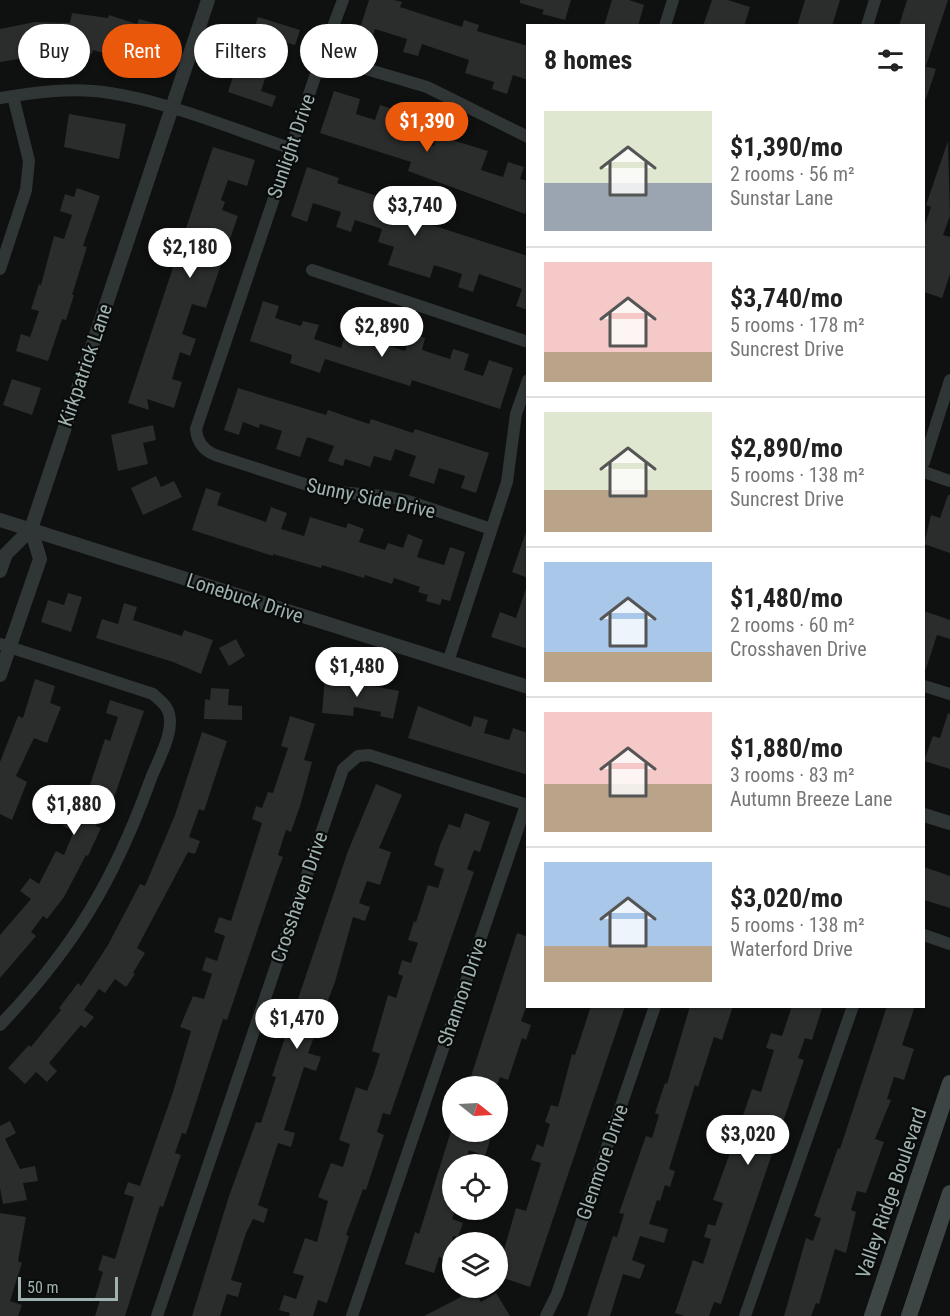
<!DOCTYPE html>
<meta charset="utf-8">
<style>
body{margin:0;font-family:"Roboto Condensed",sans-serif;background:#f2f2f2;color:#222;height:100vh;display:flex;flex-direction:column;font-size:22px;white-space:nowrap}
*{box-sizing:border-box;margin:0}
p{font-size:20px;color:#767676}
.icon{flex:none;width:33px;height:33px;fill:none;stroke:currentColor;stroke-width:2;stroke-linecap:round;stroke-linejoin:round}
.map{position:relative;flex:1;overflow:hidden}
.sheet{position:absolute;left:526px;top:24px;width:399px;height:984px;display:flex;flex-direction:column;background:#fff;border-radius:0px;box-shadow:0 2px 4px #0004}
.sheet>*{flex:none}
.hud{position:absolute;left:18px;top:24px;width:418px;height:54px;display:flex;gap:12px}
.needle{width:39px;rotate:108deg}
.buttons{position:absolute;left:442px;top:1076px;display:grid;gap:12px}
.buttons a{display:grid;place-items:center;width:66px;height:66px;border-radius:50%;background:#fff;box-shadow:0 2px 4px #0004;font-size:30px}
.scale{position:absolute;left:18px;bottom:15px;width:100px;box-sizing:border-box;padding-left:6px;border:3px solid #9fb2b0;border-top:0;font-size:16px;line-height:21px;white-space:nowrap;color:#9fb2b0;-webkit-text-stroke:4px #0a0b0b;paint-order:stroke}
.price{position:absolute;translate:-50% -51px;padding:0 14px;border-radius:21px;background:#fff;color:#222;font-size:20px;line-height:39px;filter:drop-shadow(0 2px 3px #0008)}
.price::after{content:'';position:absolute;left:50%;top:36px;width:18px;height:14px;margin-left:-9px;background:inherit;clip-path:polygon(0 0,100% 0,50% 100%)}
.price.active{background:#ea580c;color:#fff}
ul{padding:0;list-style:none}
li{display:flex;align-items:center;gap:18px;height:150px;padding:0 18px}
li+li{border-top:2px solid #e0e0e0}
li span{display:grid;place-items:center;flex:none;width:168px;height:120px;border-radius:0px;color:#555}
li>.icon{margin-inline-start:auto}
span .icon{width:72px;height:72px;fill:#fffc;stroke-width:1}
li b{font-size:26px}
h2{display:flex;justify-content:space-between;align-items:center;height:72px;padding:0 18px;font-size:26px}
.chip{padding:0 21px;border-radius:27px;background:#fff;box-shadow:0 2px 4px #0004;font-size:21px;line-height:54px}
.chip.active{background:#ea580c;color:#fff}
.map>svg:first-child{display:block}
.building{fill:#2a2d2c}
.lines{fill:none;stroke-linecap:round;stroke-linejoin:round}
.minor{stroke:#303535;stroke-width:12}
.tertiary{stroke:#303535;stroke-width:14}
.secondary{stroke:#3e4645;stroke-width:16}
.labels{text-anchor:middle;stroke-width:4.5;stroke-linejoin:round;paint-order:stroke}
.street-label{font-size:20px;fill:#9fb2b0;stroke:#0a0b0b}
</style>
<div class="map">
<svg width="950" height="1316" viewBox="0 0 950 1316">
<rect width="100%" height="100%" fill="#0f1010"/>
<g class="building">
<polygon points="369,0 394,0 402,2 400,7 462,27 464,20 479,25 477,31 528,46 528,80 513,75 507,94 492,89 494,82 465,73 469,60 422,44 418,56 403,52 407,39 375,29 371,41 357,37"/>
<polygon points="520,0 571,0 565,20 542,14 544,10 520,3"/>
<polygon points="612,0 629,0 644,5 638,26 604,26"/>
<polygon points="712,0 728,0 750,7 744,26 703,26"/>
<polygon points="805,0 840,0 832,26 797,26"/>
<polygon points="907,0 948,0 926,66 924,65 924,26 899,26"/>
<polygon points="72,13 108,18 109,15 137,24 139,19 164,26 155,58 144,55 141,64 93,50 92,54 60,49 60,55 30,54 31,57 0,62 0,29 35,22 70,23"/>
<polygon points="258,17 300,30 295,45 284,42 278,59 272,57 261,91 276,96 272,107 228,92 238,62 243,64"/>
<polygon points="924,66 936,69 926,99 924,98"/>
<polygon points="334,91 360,99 356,114 375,120 380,105 405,113 399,131 408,134 407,138 434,146 440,128 455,133 452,140 488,151 481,170 503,177 508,162 524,167 520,179 528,181 528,205 525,214 408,171 411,162 320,133"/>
<polygon points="69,114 126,124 119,159 64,147"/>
<polygon points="948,141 950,216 943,235 950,237 950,274 942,298 924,292 924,227 931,207 926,205"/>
<polygon points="213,147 255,160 247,186 228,180 221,200 225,202 222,210 238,216 206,308 192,304 182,334 196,339 190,356 180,352 172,379 182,382 174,408 147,399 149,410 128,403"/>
<polygon points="307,167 339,178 337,183 380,197 376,207 528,256 528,310 516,306 522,289 479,274 473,292 458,287 462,274 434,265 430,278 388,265 394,247 378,242 382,229 355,220 351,232 336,227 341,212 313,203 307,222 291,216"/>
<polygon points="77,188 100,196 83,246 87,247 72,295 74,295 66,320 62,319 48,361 16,351 21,334 30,337 39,311 31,309 39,284 41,285 54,236 64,239 72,215 60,211 65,194 74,197"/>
<polygon points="263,301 279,306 275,318 301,326 303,321 319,325 314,339 341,348 346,332 362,338 368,320 383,324 377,342 405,351 411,333 425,338 422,350 450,359 453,349 469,354 464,370 483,376 489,360 513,368 500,409 412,380 410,386 325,359 320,373 290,363 292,355 250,341"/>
<polygon points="12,379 41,388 32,415 3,405"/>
<polygon points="238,388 326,415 328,410 369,424 371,419 413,433 415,429 489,453 476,493 461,488 465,476 439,468 434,484 409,476 416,456 395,449 391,461 374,456 370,467 345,459 343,466 328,461 334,446 307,437 300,457 276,449 282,431 260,424 259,428 243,422 239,435 224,430"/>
<polygon points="153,425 156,440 143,443 148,464 118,471 111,435"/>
<polygon points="156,476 161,487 174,481 182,497 143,515 131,488"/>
<polygon points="206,488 221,493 217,505 266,522 271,507 287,513 281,529 304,536 310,517 346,528 348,523 364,529 359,542 385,550 388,543 403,548 408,534 423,540 417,557 444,565 450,547 465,552 450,601 442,599 440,605 426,601 428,595 418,592 420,587 394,578 392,584 365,575 364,578 322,565 321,568 273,554 273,556 192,530"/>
<polygon points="948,495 950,495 950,553 924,544 931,515 940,518"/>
<polygon points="526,532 528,532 528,578 512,572"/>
<polygon points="526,588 528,589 528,649 491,637 500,612 516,618"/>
<polygon points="68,593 82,597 71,632 41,622 48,600 64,605"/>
<polygon points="124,603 137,607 133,620 182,636 184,630 213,640 201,674 173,662 96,638 102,619 118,624"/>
<polygon points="924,611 950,620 950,639 937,635 926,669 924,669"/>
<polygon points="236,639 245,656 229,666 219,648"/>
<polygon points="325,677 356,679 356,683 399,691 393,719 380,716 381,712 354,707 353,716 322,713"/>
<polygon points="35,679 55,686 50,703 61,707 47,743 34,738 16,776 27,782 12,820 0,814 0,762 18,716 23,718"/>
<polygon points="211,688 229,689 228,705 242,706 242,720 204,719 205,699 210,700"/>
<polygon points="110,700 144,711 111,806 104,804 96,826 101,828 88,856 86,855 64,897 47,919 43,916 31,932 36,936 0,978 0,935 31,899 20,891 30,878 39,884 56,851 64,855 74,831 63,826 73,806 67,804 73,789 87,794 105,739 110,741 118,717 106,713"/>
<polygon points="418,706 471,727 474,716 488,720 484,733 509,740 513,728 528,733 528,775 408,738"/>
<polygon points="948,713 950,714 950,769 924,761 933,736 940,738"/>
<polygon points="290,716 315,724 304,760 312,762 301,803 291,832 286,830 278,855 283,857 278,870 227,1020 223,1019 186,1134 182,1133 175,1153 181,1155 163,1207 160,1206 125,1316 95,1316 100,1300 95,1298 103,1272 98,1270 103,1255 115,1259 134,1197 124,1194 128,1182 140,1186 173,1092 191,1031 180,1027 193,996 204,999 212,974 202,970 206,957 217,961 225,936 214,932 219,917 231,921 262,823 252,819 256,806 262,808 268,792 273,793 288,748 281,746"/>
<polygon points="202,732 227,741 204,811 199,809 189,837 200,841 195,854 188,852 137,948 145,953 133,973 135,974 126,987 115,979 105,993 99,989 84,1010 94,1017 85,1028 81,1025 49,1063 57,1071 47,1082 36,1072 25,1084 8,1068 29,1045 31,1047 61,1010 59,1008 78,983 81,986 108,945 140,884 145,886 175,815"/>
<polygon points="376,784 402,795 379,848 391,852 380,885 367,881 359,903 370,907 365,921 353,917 335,982 308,1053 321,1057 316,1071 304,1067 284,1130 295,1133 291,1147 278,1143 258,1205 268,1209 264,1223 253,1219 246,1233 231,1280 242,1283 238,1297 227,1294 220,1316 192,1316 229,1196 256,1122 261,1123 276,1077 272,1076 348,851"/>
<polygon points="465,813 490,822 480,852 474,850 467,869 474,872 390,1115 383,1113 377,1132 384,1135 366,1190 363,1189 346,1235 349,1236 327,1303 318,1300 313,1316 289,1316 290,1313 279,1310 284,1295 296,1299 304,1276 293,1273 305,1238 317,1242 328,1201 318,1197 331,1163 343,1167 350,1144 339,1140 356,1087 367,1091 373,1076 380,1054 372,1051 388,995 396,998 403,976 398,974 402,960 411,963 418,943 408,940 414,921 416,922 428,885 438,888 444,869 434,865 440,845 449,824 460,828"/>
<polygon points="924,867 950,876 950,908 924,900"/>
<polygon points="517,933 528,937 528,1002 521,1021 531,1025 526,1040 522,1038 508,1080 500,1077 497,1086 468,1086"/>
<polygon points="591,1006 625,1006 530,1287 498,1276 498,1271 516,1208 526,1211 541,1163 531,1160 537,1144 543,1147 550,1124 545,1122 551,1105 558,1107 572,1054 575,1055"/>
<polygon points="690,1006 733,1006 722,1040 714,1037 698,1087 695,1085 669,1169 675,1171 670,1187 665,1185 660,1201 657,1200 649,1224 668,1229 664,1243 640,1236 632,1260 645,1265 640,1279 623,1274 610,1316 587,1316 613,1236 617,1237 624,1214 619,1213 646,1136 652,1138 659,1115 655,1113 665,1083 667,1084"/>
<polygon points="792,1006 822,1008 812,1040 805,1038 798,1058 804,1060 721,1304 714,1302 709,1316 684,1316 675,1313 693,1260 703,1264 711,1239 704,1237 708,1224 715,1226 723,1203 713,1200 732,1147 742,1150 749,1127 740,1124 752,1089 761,1092 774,1050 766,1048 771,1033 782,1036"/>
<polygon points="887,1006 915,1006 902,1045 914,1049 904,1080 894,1077 887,1099 891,1100 875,1139 884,1142 879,1156 866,1193 857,1191 851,1210 856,1212 846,1253 835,1249 819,1304 816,1303 811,1316 784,1316 806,1238 813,1241 821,1218 814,1216 838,1148 840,1149"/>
<polygon points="10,1121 16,1133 5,1139 20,1169 35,1166 38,1181 23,1183 27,1200 3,1204 0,1188 0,1126"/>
<polygon points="451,1131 493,1131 485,1156 469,1150 465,1164 453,1164 453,1209 456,1209 452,1219 463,1223 458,1237 453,1236 449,1260 439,1257 434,1273 405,1264 415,1232 419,1234"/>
<polygon points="0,1213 26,1217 18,1261 22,1263 10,1301 22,1305 18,1316 0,1316"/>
<polygon points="472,1287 481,1302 496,1293 510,1316 424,1316 461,1297 460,1295"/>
</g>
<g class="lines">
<g class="minor">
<path d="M343,0L322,56L196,429C197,442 203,450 215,455L326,491L384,496L408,501L491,529"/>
<polyline points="665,26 673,0"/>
<polyline points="867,26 875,0"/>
<polyline points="322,56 427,87 528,137"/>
<path d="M0,98C36,92 74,87 110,93C166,101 235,130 290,148"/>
<polyline points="0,269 26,190 29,161 13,96"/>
<polyline points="312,270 528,342"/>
<polyline points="924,462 950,380"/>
<polyline points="924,472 950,481"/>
<path d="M0,644L153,694C157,698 163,702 166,707C179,727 157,761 150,781C114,880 74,948 0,1025"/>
<polyline points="448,662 507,482 516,414 528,380"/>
<polyline points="924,686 950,694"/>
<polyline points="924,935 950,944"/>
<polyline points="157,1316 343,769 358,756 369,755 528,805"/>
<polyline points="352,1316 526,805"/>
<polyline points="546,1316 557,1294 655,1006"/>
<polyline points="745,1316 853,1006"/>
</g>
<g class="tertiary">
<polyline points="0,520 528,687"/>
<polyline points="0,571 6,554 31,529 208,0"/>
<polyline points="0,675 40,559 31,529"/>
<polyline points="924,815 950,823"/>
</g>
<g class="secondary">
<polyline points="872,1316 950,1083"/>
<polyline points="909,1316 950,1193"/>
</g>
</g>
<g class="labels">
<g class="street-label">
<text transform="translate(291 146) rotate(-71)" y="7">Sunlight Drive</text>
<text transform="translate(85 365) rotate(-71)" y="7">Kirkpatrick Lane</text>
<text transform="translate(371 498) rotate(12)" y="7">Sunny Side Drive</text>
<text transform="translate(245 598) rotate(18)" y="7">Lonebuck Drive</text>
<text transform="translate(299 897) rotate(-71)" y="7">Crosshaven Drive</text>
<text transform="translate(462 992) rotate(-71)" y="7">Shannon Drive</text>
<text transform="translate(602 1162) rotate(-71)" y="7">Glenmore Drive</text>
<text transform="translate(891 1193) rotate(-71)" y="7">Valley Ridge Boulevard</text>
</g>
</g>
</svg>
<div class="buttons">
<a><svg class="needle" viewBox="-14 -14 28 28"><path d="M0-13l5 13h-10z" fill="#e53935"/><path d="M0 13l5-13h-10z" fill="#767676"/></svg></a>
<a><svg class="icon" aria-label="locate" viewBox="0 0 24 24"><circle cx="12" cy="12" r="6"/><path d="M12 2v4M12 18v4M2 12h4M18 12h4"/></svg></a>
<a><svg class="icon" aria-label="layers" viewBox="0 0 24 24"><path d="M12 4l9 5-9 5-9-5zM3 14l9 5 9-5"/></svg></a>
</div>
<div class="scale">50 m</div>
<b class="price active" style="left:427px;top:153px">$1,390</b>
<b class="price" style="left:415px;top:237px">$3,740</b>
<b class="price" style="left:190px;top:279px">$2,180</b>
<b class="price" style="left:382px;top:358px">$2,890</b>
<b class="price" style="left:357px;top:698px">$1,480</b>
<b class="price" style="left:74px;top:836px">$1,880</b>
<b class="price" style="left:297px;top:1050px">$1,470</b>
<b class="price" style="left:748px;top:1166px">$3,020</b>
<div class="hud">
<a class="chip">Buy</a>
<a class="chip active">Rent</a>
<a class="chip">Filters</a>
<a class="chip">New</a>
</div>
<section class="sheet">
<h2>8 homes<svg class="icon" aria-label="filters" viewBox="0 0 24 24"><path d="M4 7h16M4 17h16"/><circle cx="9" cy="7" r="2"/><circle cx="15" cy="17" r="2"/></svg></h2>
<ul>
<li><span style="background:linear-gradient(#dfe7d0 60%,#9aa5b1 0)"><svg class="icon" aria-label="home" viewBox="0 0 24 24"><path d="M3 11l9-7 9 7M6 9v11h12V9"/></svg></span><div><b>$1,390/mo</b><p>2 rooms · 56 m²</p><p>Sunstar Lane</p></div></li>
<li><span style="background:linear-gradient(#f6c9c9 75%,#b9a48a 0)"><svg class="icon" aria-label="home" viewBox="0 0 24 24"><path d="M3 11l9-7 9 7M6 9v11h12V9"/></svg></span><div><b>$3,740/mo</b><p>5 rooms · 178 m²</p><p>Suncrest Drive</p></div></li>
<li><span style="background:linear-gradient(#dfe7d0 65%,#b9a48a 0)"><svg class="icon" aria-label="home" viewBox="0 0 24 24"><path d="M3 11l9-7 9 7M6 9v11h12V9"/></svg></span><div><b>$2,890/mo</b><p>5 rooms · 138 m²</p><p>Suncrest Drive</p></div></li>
<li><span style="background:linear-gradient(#a9c7e8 75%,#b9a48a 0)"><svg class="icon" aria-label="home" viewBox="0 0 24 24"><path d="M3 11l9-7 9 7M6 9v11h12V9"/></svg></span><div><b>$1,480/mo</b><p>2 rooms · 60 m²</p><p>Crosshaven Drive</p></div></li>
<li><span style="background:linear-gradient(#f6c9c9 60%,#b9a48a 0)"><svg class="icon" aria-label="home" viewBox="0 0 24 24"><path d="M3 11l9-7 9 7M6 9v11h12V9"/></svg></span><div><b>$1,880/mo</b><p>3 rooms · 83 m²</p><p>Autumn Breeze Lane</p></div></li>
<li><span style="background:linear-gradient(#a9c7e8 70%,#b9a48a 0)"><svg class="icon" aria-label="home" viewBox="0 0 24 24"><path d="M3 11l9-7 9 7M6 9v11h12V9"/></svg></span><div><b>$3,020/mo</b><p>5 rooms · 138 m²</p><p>Waterford Drive</p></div></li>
</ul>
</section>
</div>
